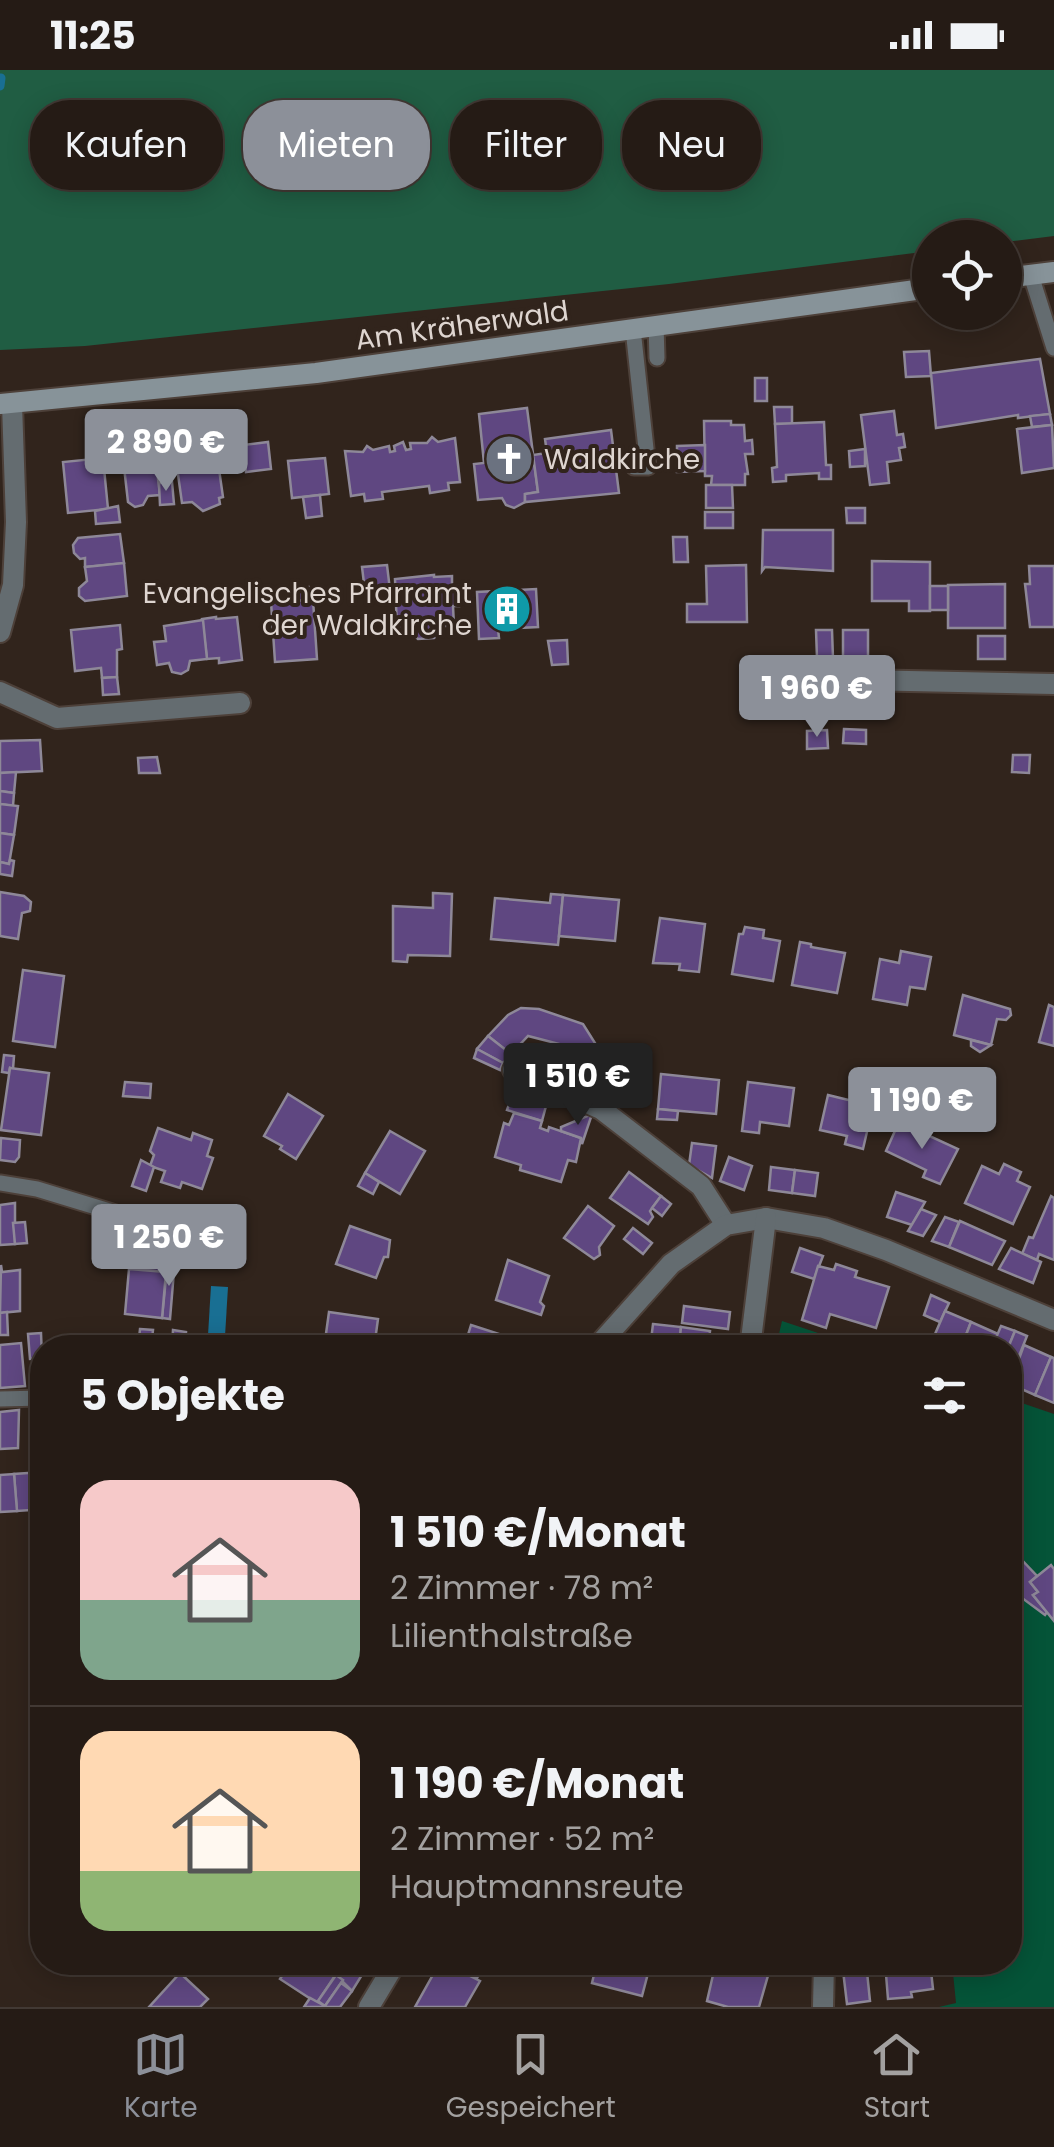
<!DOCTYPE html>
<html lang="de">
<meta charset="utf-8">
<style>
body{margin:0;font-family:Poppins,sans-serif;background:#312822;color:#f1f3f6;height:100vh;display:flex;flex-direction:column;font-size:38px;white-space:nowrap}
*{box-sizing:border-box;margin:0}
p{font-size:32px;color:#a3a1a0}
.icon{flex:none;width:55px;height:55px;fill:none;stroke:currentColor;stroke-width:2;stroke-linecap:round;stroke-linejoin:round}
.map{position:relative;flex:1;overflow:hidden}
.panel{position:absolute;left:30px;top:1265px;width:992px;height:640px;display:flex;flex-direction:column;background:#251b15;border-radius:40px;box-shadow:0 5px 25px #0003,0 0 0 2px #423934}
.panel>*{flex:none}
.guide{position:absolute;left:30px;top:30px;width:995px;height:90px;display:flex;gap:20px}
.tools{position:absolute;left:912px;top:150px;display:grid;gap:20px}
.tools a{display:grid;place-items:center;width:110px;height:110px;border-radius:50%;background:#251b15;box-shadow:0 5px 25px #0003,0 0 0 2px #423934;font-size:50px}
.price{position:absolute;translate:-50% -85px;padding:0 22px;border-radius:10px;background:#8c9099;color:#fff;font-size:32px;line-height:65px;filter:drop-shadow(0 2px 5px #0008)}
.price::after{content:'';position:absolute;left:50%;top:60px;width:30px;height:22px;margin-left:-15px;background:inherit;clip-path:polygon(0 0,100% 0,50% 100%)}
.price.on{background:#222;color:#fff}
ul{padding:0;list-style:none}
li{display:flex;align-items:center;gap:30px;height:250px;padding:0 50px}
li+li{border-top:2px solid #423934}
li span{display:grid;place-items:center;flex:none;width:280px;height:200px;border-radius:30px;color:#555}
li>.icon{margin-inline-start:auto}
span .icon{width:120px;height:120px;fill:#fffc;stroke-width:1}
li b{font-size:42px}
h2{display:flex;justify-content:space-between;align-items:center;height:120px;padding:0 50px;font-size:42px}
.tag{padding:0 35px;border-radius:40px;background:#251b15;box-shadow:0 5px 25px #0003,0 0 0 2px #423934;font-size:35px;line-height:90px}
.tag.on{background:#8c9099;color:#fff}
.status{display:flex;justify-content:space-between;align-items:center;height:70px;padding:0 50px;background:#251b15;direction:ltr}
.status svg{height:28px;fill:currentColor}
.menu{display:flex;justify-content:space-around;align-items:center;height:140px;border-top:2px solid #423934;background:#251b15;font-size:28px;color:#a3a1a0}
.menu a{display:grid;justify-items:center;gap:5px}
.menu .on{color:#8c9099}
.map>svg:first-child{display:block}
.green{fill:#055438}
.forest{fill:#205d43}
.water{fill:#196f93}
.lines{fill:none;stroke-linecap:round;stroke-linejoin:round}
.stream{stroke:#196f93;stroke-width:9}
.building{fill:#5f4781;stroke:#8e8898;stroke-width:2.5}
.service-casing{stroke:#4d4039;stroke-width:19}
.minor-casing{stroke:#4d4039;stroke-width:24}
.tertiary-casing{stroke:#4d4039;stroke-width:24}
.secondary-casing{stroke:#4d4039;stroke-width:24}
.service{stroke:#646c70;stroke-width:15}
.minor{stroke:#646c70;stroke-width:20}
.tertiary{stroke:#646c70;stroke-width:20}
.secondary{stroke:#879399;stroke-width:20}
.labels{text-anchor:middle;stroke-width:8;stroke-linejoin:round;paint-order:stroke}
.street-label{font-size:28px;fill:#ded5d0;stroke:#31241c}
.poi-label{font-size:28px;fill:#ded5d0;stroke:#31241c;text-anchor:start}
</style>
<div class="status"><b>11:25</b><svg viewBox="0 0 49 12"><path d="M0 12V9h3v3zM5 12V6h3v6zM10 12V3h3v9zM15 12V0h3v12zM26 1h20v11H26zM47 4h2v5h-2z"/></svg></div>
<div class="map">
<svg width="1054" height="1937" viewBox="0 0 1054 1937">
<rect width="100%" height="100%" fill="#31241c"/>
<g class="green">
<polygon points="782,1251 860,1277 776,1277"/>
<polygon points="1010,1329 1054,1344 1054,1937 939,1937 956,1933 952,1893 1010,1892"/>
</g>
<polygon class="forest" points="0,0 1054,0 1054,166 1005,172 1005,168 930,168 930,181 669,214 85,276 0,280"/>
<polygon class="water" points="211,1216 228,1217 225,1266 208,1265"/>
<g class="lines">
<polyline class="stream" points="0,16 1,8"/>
</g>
<g class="building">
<polygon points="929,281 931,306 906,307 904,282"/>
<polygon points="1040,289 1050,344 1018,348 1018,345 936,358 931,303"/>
<rect x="755" y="308" width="12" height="23"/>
<polygon points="774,337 792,337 792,354 775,354"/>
<polygon points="527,338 538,422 525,424 525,432 514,438 506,435 502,428 478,430 474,394 484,393 479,344"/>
<polygon points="894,341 897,365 903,364 905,377 899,378 901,390 887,392 889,413 870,415 861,345"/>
<polygon points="1050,344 1052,355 1032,357 1030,346"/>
<polygon points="704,351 731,351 731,355 744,355 745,371 752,370 753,384 745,384 748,404 745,404 745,415 711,415 712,406 705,406"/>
<polygon points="824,352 826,395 831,395 831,409 819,409 819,403 786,405 786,411 773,412 772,398 777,397 775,354"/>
<polygon points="1052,355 1054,398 1022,403 1017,359"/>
<polygon points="611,360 619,423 525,432 525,424 538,422 533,385 547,383 545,369"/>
<polygon points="432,367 438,372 455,368 460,412 448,413 449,420 430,423 429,416 382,422 383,429 365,431 364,424 351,426 345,381 363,382 367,376 373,380 389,376 390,382 395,381 394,376 403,372 406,380 411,379 410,373 427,373"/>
<polygon points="268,372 271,399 246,402 243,375"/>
<polygon points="211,373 212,379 216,378 223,427 219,428 220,434 203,441 192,432 182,433 175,383 199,380 199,374"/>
<polygon points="705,375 705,401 677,402 677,376"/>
<polygon points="865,379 865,396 850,397 849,381"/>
<polygon points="155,384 160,425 148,426 143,435 135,437 128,432 123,388"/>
<polygon points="103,388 108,439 68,443 63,392"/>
<polygon points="325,388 329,424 292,428 288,391"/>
<polygon points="172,412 174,434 160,435 159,413"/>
<polygon points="706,415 732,415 733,438 706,438"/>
<polygon points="320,425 322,446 306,448 303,427"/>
<polygon points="118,436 120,452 96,454 95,441"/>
<polygon points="846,438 865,438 865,453 847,453"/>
<rect x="705" y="442" width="28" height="16"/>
<polygon points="763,460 833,460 833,501 765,497 762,501"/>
<polygon points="120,464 124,493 85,497 85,488 80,489 74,483 73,475 78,468"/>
<polygon points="673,467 687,467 688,492 674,492"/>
<polygon points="872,491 930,492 930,541 909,541 909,531 872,531"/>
<polygon points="124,493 127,526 85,531 79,526 79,518 87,511 85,497"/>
<polygon points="387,495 390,520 365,522 362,497"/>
<polygon points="746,495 747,552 687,552 687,534 707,534 706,496"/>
<polygon points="1029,496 1054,496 1054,557 1030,557 1025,514 1030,514"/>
<polygon points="434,505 434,507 452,506 452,516 458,516 459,536 453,536 454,556 440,556 440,562 434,568 418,569 412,564 412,558 397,559 395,509"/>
<polygon points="1005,514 1005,558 948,558 948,515"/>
<rect x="930" y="516" width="18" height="24"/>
<polygon points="309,517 316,520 319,530 290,531 294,519"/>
<polygon points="536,519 538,557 498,559 499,568 479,569 477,522"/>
<polygon points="313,530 317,589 275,592 271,532"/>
<polygon points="216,547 216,549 237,547 242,590 219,593 219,588 207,589 202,549"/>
<polygon points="203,550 207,589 190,591 188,600 181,604 172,602 169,593 157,595 154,572 166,571 164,556"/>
<polygon points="120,555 122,579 117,580 117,607 102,608 101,598 75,601 71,560"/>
<polygon points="816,560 832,560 833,588 817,588"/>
<polygon points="843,560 868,560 868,587 843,588"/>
<rect x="978" y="566" width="27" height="23"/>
<polygon points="567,570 568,594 552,595 548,571"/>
<polygon points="117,607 119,624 103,625 102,608"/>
<polygon points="844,659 866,660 866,674 843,673"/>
<polygon points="827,660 828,678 807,679 807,661"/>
<polygon points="40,670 42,701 0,703 0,671"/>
<polygon points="1013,685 1030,685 1029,703 1012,702"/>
<polygon points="157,687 160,703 139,703 138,688"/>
<polygon points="16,702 14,723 0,721 0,703"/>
<polygon points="0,721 14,723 13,736 0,734"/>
<polygon points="0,734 18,736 14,765 0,763"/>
<polygon points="0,763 14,765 9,794 0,792"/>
<polygon points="10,790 14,791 12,806 0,804 0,792 9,794"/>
<polygon points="0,822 24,826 31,832 30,841 22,843 18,869 0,866"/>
<polygon points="433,823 452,824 450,886 408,885 407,892 393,891 393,836 433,838"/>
<polygon points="551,824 563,825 558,875 491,869 495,828 550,833"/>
<polygon points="563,825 619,830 615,871 559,866"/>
<polygon points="660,848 705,854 699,902 679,900 680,894 653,893"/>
<polygon points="745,857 764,860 763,868 780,871 773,911 732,904 739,864 743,864"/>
<polygon points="800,872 811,874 811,877 845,883 837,923 792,915"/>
<polygon points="901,881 931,887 925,919 910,917 907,935 873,929 880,889 899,893"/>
<polygon points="23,900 64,906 55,977 13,971"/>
<polygon points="963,925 1010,939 1011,945 1006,950 997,949 991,975 954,965"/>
<polygon points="1049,935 1054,937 1054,976 1039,972"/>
<polygon points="521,938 539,939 583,954 612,1000 588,1014 567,976 528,966 511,984 488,966 508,945"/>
<polygon points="488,966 511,984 503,993 477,979"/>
<polygon points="971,970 991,975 980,982 971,976"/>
<polygon points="477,979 503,993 500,1000 474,988"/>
<polygon points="4,985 14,986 13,999 10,998 9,1003 2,1002"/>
<polygon points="10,998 49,1003 41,1065 1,1060"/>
<polygon points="661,1004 719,1010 716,1044 658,1039"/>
<polygon points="125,1012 151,1014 150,1028 123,1026"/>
<polygon points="748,1012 794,1018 789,1056 760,1052 759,1063 742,1061"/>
<polygon points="288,1024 323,1046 296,1089 280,1079 282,1076 264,1066"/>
<polygon points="828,1025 873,1036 863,1079 845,1074 847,1066 820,1060"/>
<polygon points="512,1026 546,1036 542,1051 507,1040"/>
<polygon points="658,1039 678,1041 677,1050 657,1049"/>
<polygon points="514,1043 542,1051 540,1058 548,1061 549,1057 581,1068 576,1092 568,1090 561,1112 520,1100 521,1095 495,1087 504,1053 509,1055"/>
<polygon points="592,1044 582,1074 581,1068 561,1061 561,1057"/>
<polygon points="899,1052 958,1079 940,1114 923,1107 926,1100 886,1081"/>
<polygon points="158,1058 191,1070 193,1063 212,1070 207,1086 213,1088 202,1119 182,1112 180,1118 161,1112 165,1101 150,1096 154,1085 150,1081"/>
<polygon points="390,1061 425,1081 400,1124 365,1103"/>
<polygon points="1,1068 20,1070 19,1087 15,1092 0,1090"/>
<polygon points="692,1073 716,1076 712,1108 689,1095"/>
<polygon points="729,1087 752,1096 744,1120 720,1111"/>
<polygon points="141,1090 154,1097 146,1121 132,1116"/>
<polygon points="1004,1094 1021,1102 1017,1111 1030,1117 1013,1154 965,1133 982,1096 999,1104"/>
<polygon points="771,1097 795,1100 792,1123 769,1120"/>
<polygon points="795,1100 818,1103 815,1126 792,1123"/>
<polygon points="629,1102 661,1126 650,1141 653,1147 648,1154 610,1128"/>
<polygon points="365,1103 379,1112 373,1124 358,1116"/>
<polygon points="896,1122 925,1132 912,1155 887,1147"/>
<polygon points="661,1126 671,1134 662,1146 652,1138"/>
<polygon points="1051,1126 1054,1128 1054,1190 1039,1184 1037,1190 1022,1184 1029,1167 1033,1168"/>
<polygon points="15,1133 15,1174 0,1175 0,1135"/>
<polygon points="588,1136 614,1156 599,1177 600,1185 594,1189 564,1168"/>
<polygon points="921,1139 936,1145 923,1166 908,1161"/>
<polygon points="945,1147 959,1152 949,1177 932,1171"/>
<polygon points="960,1151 1005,1171 992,1195 949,1177"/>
<polygon points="25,1152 27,1173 15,1174 13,1153"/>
<polygon points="146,1155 165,1157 164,1173 145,1171"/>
<polygon points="350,1156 390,1170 388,1187 384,1187 376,1208 336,1194"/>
<polygon points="633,1158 652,1173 643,1184 624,1169"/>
<polygon points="145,1171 169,1173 168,1189 144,1187"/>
<polygon points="800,1178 823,1186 814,1209 792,1202"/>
<polygon points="1011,1178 1041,1192 1033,1213 999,1199"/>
<polygon points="144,1187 168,1189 166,1202 142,1200"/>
<polygon points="168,1188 175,1189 170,1249 162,1248"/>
<polygon points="508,1190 549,1206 540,1232 544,1236 541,1245 496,1230"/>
<polygon points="836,1194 857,1201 855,1207 889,1217 876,1258 830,1244 826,1258 802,1250 818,1196 834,1200"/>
<polygon points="1,1195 2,1202 20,1200 20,1241 0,1243"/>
<polygon points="129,1199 166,1202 162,1248 125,1244"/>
<polygon points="931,1225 949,1233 940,1252 924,1245"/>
<polygon points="684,1236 730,1242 728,1259 682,1253"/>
<polygon points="945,1241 971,1252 961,1278 929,1278"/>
<polygon points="7,1242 8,1265 0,1265 0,1243"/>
<polygon points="329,1242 378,1249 374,1278 324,1278"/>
<polygon points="971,1252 998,1264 992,1278 961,1278"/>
<polygon points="653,1254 681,1257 679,1278 650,1278"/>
<polygon points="471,1255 521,1271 519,1278 464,1278"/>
<polygon points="1001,1256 1015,1261 1008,1278 993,1275"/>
<polygon points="681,1257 710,1261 708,1278 679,1278"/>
<polygon points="140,1259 153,1260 151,1278 138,1278"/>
<polygon points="173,1260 186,1262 185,1278 172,1278"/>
<polygon points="1015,1261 1027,1266 1019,1286 1008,1278"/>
<polygon points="41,1263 42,1288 30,1289 28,1264"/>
<polygon points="21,1273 25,1316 0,1318 0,1275"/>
<polygon points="1024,1275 1051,1287 1035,1325 1010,1314"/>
<polygon points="1051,1287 1054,1288 1054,1333 1035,1325"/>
<polygon points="19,1340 18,1378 0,1379 0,1342"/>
<polygon points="42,1402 42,1443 35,1444 31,1440 17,1441 14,1404"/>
<polygon points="14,1404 17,1441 0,1442 0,1405"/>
<polygon points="1020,1488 1037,1506 1030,1512 1038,1522 1033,1525 1047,1542 1045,1545 1010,1519 1010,1503"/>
<polygon points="1051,1495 1054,1499 1054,1551 1033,1525 1038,1522 1030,1512"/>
<polygon points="291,1892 344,1892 317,1933 280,1909"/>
<polygon points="344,1892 355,1892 365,1900 352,1921 336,1905"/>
<polygon points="458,1892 477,1892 484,1895 477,1908 457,1897"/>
<polygon points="597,1892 651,1892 642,1926 592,1913"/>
<polygon points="716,1892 733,1892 769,1902 759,1937 728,1937 707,1931"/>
<polygon points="842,1892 866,1892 870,1931 847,1934"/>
<polygon points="885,1892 930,1892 933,1919 911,1922 912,1927 888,1929"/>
<polygon points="439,1894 456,1904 458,1900 480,1911 465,1937 415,1937"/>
<polygon points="180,1903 208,1929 200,1937 149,1937"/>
<polygon points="336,1905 343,1910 325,1936 318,1931"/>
<polygon points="341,1913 352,1921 340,1937 304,1937 310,1928 325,1936"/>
</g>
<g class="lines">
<g class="service-casing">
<g id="service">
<polyline points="1031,205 1054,278"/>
<polyline points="656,255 657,288"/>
<polyline points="633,259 648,397 634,397"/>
<polyline points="0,1113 37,1119 129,1147 124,1183"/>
<polyline points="0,1329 42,1328"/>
</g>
</g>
<g class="minor-casing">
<g id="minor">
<polyline points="861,610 1054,614"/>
<polyline points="0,622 57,648 240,633"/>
<polyline points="513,1000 601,1039 701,1116 726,1155"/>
<polyline points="596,1278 671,1194 726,1155 766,1148 824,1158 886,1180 1054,1250"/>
<polyline points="750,1278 766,1148"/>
<polyline points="369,1937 396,1892"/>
<polyline points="823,1937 824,1892"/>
</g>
</g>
<g class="tertiary-casing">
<polyline id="tertiary" points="0,562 13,515 16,452 12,334"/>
</g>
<g class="secondary-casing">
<g id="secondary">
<polyline points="1005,208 1054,202"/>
<polyline points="0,334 316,303 930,218"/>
</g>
</g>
<use href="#service" class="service"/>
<use href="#minor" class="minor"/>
<use href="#tertiary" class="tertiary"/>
<use href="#secondary" class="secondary"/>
</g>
<defs>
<g id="church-disc" transform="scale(2.5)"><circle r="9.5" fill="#6b7280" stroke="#31241c"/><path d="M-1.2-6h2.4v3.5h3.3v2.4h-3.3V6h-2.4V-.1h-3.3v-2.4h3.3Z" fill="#fff"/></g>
<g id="building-disc" transform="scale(2.5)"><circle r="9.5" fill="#0f9aa8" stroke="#31241c"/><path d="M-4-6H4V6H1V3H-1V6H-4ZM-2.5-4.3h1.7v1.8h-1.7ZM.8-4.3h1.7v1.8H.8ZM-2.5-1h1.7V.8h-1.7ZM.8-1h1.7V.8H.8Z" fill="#fff"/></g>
</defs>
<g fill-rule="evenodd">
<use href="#church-disc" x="509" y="389"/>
<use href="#building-disc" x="507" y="539"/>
</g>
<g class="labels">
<g class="street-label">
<text transform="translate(462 255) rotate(-8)" y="10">Am Kräherwald</text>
</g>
<g class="poi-label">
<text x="544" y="399">Waldkirche</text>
<text x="472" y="533" text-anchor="end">Evangelisches Pfarramt<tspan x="472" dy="32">der Waldkirche</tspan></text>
</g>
</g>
</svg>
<div class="tools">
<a><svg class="icon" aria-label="locate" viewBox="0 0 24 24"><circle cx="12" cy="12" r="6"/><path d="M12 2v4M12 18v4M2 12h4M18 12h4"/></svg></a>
</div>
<b class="price" style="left:166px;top:424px">2 890 €</b>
<b class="price" style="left:817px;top:670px">1 960 €</b>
<b class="price on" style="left:578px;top:1058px">1 510 €</b>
<b class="price" style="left:922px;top:1082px">1 190 €</b>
<b class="price" style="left:169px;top:1219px">1 250 €</b>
<div class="guide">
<a class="tag">Kaufen</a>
<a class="tag on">Mieten</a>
<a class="tag">Filter</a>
<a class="tag">Neu</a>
</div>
<section class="panel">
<h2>5 Objekte<svg class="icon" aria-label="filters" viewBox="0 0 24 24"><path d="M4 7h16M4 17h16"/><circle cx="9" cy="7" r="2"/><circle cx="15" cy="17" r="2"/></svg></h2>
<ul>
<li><span style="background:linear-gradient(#f6c9c9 60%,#7fa58c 0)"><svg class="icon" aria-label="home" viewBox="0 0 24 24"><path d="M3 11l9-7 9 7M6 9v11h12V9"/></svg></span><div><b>1 510 €/Monat</b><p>2 Zimmer · 78 m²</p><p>Lilienthalstraße</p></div></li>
<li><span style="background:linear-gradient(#ffd9b3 70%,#8fb573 0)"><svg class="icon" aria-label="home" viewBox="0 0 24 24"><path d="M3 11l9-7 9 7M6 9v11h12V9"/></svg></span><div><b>1 190 €/Monat</b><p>2 Zimmer · 52 m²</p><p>Hauptmannsreute</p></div></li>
</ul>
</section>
</div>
<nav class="menu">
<a class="on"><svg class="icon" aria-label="map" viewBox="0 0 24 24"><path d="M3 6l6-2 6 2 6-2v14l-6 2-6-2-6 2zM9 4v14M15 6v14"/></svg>Karte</a>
<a><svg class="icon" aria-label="saved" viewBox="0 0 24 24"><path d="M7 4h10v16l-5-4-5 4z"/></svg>Gespeichert</a>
<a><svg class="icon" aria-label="home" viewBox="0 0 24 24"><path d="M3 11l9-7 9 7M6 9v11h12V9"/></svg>Start</a>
</nav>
